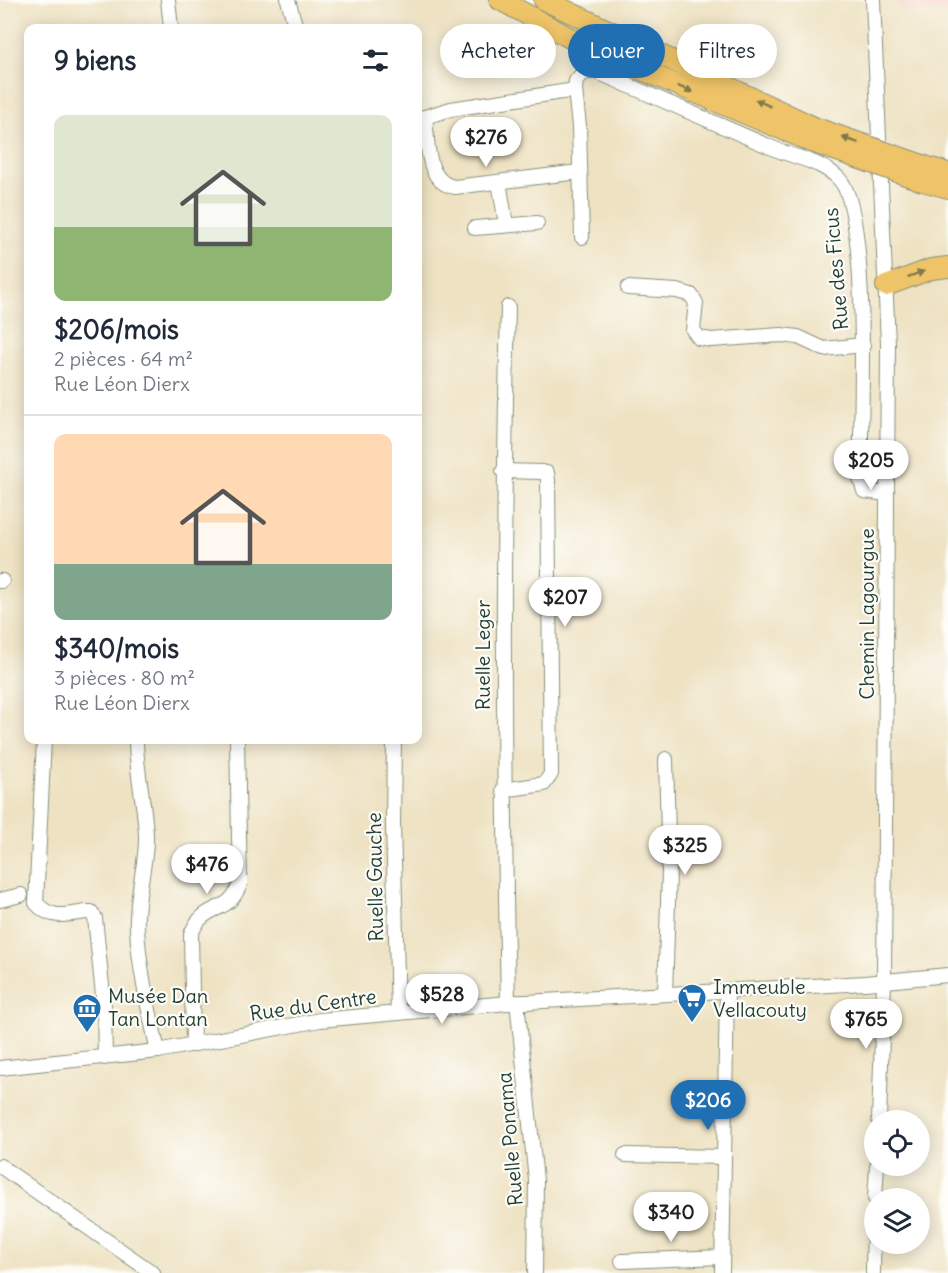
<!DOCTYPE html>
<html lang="fr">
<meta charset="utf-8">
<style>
body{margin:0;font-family:Delius,sans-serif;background:#f6f6f7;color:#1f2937;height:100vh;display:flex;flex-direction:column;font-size:22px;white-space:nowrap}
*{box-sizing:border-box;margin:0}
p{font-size:20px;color:#747a83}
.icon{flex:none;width:33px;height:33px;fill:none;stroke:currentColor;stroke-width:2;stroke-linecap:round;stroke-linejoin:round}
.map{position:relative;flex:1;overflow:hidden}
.side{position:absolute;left:24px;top:24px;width:398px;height:720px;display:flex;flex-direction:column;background:#fff;border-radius:12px;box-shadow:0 3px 15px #0003}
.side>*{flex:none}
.top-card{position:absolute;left:440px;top:24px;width:418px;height:54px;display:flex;gap:12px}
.buttons{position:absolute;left:864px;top:1110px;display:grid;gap:12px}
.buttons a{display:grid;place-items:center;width:66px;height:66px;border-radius:50%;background:#fff;box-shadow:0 3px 15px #0003;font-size:30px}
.price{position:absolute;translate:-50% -51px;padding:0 14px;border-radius:21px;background:#fff;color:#222;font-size:20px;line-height:39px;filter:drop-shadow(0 2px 3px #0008)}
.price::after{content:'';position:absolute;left:50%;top:36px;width:18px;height:14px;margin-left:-9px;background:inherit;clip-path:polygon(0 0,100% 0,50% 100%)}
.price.current{background:#1f6fb2;color:#fff}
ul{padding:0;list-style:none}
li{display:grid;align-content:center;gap:12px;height:318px;padding:0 30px}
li+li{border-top:2px solid #e0e1e3}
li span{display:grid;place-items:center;height:186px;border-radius:12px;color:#555}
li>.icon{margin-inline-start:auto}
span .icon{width:108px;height:108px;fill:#fffc;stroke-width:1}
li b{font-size:26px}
h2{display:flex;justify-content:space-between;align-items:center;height:72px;padding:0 30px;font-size:26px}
.chip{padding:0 21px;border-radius:27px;background:#fff;box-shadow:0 3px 15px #0003;font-size:21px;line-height:54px}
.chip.current{background:#1f6fb2;color:#fff}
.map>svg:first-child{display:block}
.built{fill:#f7d1c7}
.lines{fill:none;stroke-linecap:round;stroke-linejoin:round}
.minor-casing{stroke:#86907b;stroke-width:16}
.highway-casing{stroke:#86907b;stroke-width:22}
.minor{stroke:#fff;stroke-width:14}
.highway{stroke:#efc469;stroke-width:20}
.highway-bridge-casing{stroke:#86907b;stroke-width:22;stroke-linecap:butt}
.highway-bridge{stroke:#efc469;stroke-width:20}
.oneway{fill:#7d7a4c}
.labels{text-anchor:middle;stroke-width:4.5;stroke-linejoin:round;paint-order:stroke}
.street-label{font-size:20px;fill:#1f3d34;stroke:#fdfcf7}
.poi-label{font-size:20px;fill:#1f3d34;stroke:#fdfcf7;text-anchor:start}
</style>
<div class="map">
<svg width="948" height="1273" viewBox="0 0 948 1273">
<rect width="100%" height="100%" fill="#fdfcf7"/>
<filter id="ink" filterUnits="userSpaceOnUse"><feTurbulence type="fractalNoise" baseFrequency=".0167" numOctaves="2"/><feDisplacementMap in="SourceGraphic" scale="12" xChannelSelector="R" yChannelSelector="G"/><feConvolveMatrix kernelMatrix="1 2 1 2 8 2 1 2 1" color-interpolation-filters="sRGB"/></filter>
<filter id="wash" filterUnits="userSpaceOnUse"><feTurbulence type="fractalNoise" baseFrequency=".008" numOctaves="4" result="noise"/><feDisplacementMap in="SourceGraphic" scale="24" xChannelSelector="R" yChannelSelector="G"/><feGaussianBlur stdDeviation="1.35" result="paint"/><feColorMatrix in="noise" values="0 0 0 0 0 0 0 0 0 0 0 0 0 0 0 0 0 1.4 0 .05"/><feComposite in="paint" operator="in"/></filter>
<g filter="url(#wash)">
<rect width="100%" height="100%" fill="#eee2c2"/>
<polygon class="built" points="896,0 948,0 948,11 903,11"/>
</g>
<g filter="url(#ink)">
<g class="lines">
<g class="minor-casing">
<g id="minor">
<polyline points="168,0 171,28"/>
<polyline points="288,0 296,28"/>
<polyline points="873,0 888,344 884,982 879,1120"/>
<path d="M425,117C428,141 425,183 455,187L579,172"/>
<polyline points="418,119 451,109 575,90"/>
<polyline points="499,182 506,224"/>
<polyline points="475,228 537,223"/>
<path d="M582,237L579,126L575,90L576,81L583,73L595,71C655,97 715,123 775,149C796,158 824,162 840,180C870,213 861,426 860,478L864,491L887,494"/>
<polyline points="628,288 677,291 691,295 696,303 693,330 699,338 711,340 781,335 798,337 824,349 863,345"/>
<path d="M508,307C502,539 503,771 508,1003"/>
<polyline points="0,581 2,581"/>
<path d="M44,740L36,903C51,920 65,915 86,912H91L95,918L104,1005L105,1058"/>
<path d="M136,740C136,772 145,803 146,836C147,864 135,897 137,928C139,969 149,1011 158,1051"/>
<polyline points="394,740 393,824 398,1013"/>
<polyline points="503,790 544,784 551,774 548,480 547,473 542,472 503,471"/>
<polyline points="0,900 21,895"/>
<polyline points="665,994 669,872 666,759"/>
<polyline points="517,1002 536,1180 535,1273"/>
<path d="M193,1045L191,934C205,900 228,917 240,884L237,740"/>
<polyline points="0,1068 158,1051 320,1020 398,1013 508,1003 865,983 948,975"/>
<polyline points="625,1155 723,1157"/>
<polyline points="0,1166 153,1273"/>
<polyline points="875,1198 877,1166"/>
<polyline points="622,1261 722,1257"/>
<polyline points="722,1273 727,990"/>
<polyline points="873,1273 874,1217"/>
</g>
</g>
<g class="highway-casing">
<g id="highway">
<polyline points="500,0 583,45 812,142"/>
<polyline points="544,0 816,128"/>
<polyline points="925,166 948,173"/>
<polyline points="923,181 948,188"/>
<polyline points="886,286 931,269 948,267"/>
</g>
</g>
<use href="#minor" class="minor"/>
<use href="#highway" class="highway"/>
<g class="highway-bridge-casing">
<g id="highway-bridge">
<polyline points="816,128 925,166"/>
<polyline points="812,142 923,181"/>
</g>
</g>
<use href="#highway-bridge" class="highway-bridge"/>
</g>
<defs><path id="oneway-solid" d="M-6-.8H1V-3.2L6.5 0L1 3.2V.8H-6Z" transform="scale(1.5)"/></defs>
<g class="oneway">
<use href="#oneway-solid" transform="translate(685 89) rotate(23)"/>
<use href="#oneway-solid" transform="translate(763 103) rotate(-155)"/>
<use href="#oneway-solid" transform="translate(850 140) rotate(-161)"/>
<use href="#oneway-solid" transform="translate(916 274) rotate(-20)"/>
</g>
</g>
<defs>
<g id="supermarket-pin" transform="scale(1.5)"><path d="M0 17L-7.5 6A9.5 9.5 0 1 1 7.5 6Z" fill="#1f6fb2" stroke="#fdfcf7"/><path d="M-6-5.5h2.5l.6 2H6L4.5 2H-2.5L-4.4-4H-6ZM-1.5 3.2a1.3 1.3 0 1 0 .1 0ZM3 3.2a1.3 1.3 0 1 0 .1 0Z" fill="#fff"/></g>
<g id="museum-pin" transform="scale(1.5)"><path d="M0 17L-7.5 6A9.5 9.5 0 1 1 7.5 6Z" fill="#1f6fb2" stroke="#fdfcf7"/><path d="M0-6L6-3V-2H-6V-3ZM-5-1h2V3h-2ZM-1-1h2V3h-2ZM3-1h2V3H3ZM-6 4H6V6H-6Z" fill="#fff"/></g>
</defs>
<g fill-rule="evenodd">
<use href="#supermarket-pin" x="692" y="998"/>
<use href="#museum-pin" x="87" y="1008"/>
</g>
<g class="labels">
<g class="street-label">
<text transform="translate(836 269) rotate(-95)" y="7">Rue des Ficus</text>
<text transform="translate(867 614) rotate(-90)" y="7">Chemin Lagourgue</text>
<text transform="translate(483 655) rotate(-90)" y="7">Ruelle Leger</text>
<text transform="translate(375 877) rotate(-91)" y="7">Ruelle Gauche</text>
<text transform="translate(313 1005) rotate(-8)" y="7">Rue du Centre</text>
<text transform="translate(510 1139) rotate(-95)" y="7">Ruelle Ponama</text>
</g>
<g class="poi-label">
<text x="713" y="994">Immeuble<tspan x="713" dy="23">Vellacouty</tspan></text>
<text x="108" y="1003">Musée Dan<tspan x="108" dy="23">Tan Lontan</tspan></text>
</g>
</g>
</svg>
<div class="buttons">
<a><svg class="icon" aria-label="locate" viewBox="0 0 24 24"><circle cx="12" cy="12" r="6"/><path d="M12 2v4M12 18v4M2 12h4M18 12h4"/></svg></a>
<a><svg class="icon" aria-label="layers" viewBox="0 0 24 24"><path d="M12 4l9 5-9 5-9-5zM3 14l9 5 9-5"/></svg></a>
</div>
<b class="price" style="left:486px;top:168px">$276</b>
<b class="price" style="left:871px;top:491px">$205</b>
<b class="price" style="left:565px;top:628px">$207</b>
<b class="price" style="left:685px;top:876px">$325</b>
<b class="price" style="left:207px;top:895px">$476</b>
<b class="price" style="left:442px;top:1025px">$528</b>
<b class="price" style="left:866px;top:1050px">$765</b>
<b class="price current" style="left:708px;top:1131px">$206</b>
<b class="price" style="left:671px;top:1243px">$340</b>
<div class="top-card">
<a class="chip">Acheter</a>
<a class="chip current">Louer</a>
<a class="chip">Filtres</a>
</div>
<section class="side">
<h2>9 biens<svg class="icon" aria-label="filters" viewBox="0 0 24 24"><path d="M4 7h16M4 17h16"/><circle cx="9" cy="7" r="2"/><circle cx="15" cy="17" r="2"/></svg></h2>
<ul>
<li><span style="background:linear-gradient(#dfe7d0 60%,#8fb573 0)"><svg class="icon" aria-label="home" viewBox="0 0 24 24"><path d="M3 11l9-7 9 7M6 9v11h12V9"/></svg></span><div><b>$206/mois</b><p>2 pièces · 64 m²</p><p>Rue Léon Dierx</p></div></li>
<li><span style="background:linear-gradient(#ffd9b3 70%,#7fa58c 0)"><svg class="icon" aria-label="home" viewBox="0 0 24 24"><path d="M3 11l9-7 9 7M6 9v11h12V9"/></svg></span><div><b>$340/mois</b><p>3 pièces · 80 m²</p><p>Rue Léon Dierx</p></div></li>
</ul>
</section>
</div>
